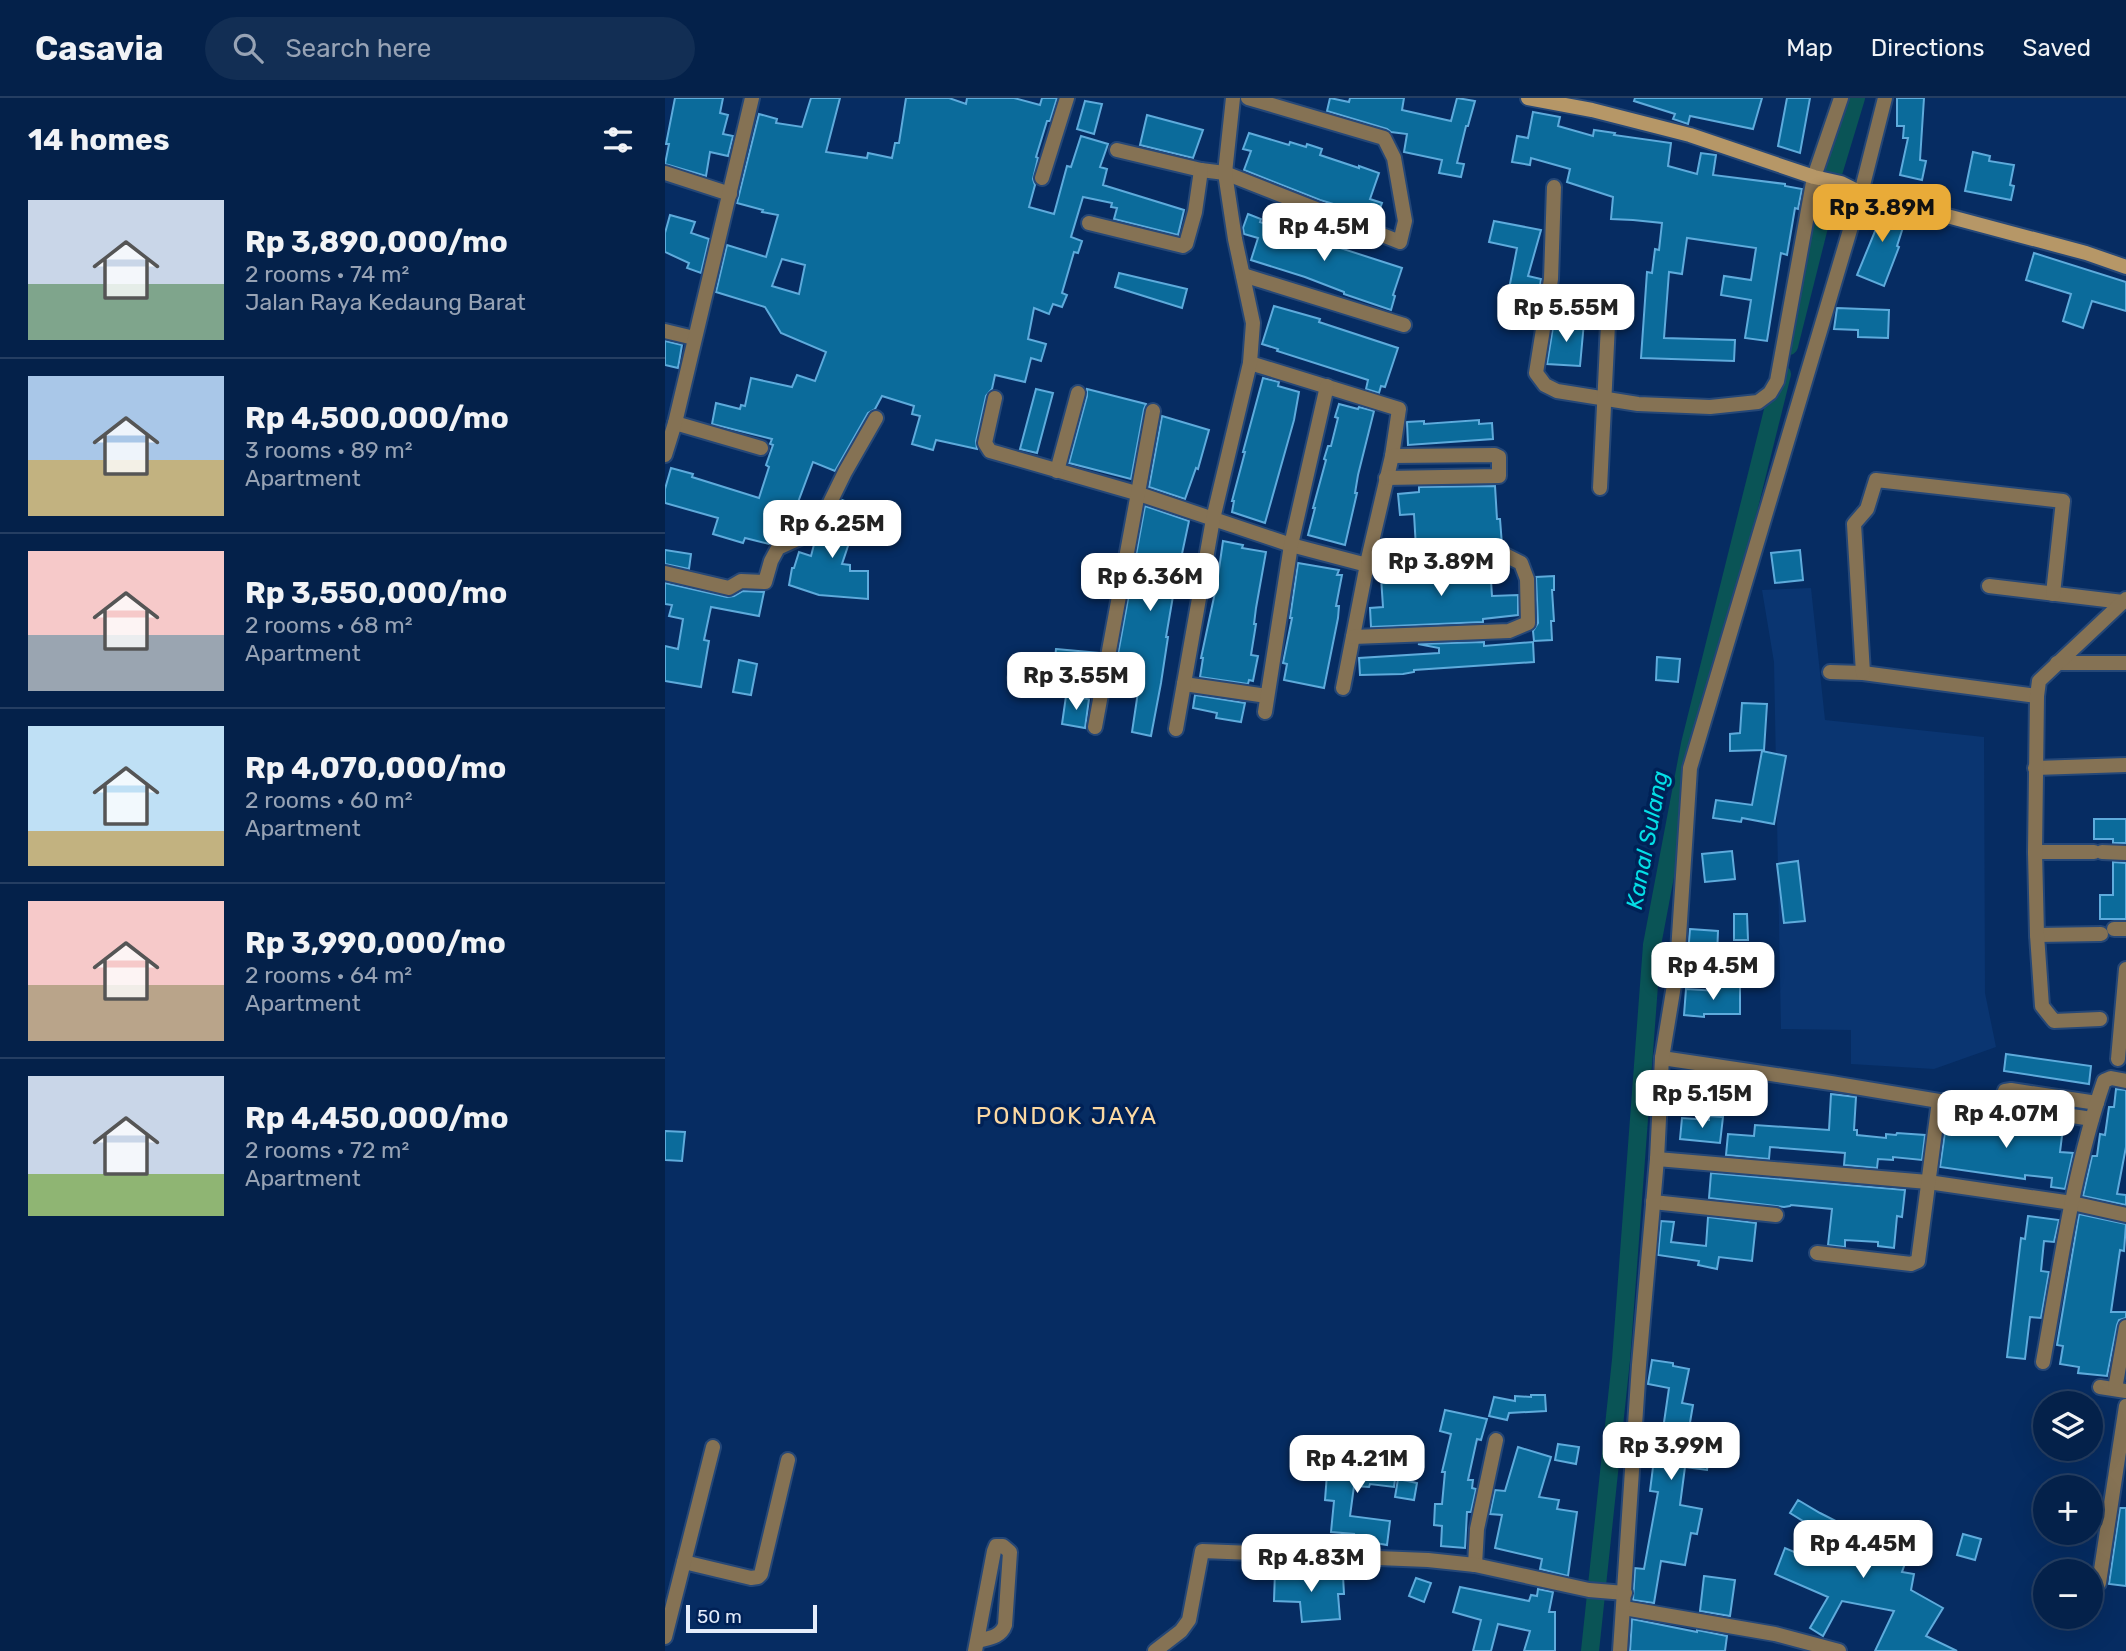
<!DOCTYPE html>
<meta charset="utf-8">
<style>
body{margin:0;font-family:Rubik,sans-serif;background:#122e54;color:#f1f3f6;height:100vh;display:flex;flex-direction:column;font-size:26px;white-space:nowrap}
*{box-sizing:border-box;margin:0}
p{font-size:23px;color:#97a3b5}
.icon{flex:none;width:38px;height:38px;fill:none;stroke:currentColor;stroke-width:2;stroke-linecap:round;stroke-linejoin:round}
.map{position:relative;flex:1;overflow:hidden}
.details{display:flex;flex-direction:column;background:#04214a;width:665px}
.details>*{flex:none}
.tools{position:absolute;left:1368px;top:1293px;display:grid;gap:14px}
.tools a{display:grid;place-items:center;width:70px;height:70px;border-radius:50%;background:#04214a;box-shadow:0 7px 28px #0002,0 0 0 2px #253e62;font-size:35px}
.scale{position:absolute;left:21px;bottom:18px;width:131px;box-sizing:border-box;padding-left:7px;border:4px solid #e4edfb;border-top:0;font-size:19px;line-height:24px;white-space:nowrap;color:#e4edfb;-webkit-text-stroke:5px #002156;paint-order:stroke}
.price{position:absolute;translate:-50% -60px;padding:0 16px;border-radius:14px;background:#fff;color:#222;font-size:23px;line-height:46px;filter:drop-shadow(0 2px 4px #0008)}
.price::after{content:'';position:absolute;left:50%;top:42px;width:21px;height:16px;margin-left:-10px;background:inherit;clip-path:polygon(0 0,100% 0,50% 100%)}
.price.selected{background:#e9ab38;color:#111}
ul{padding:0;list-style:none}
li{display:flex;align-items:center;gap:21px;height:175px;padding:0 28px}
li+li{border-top:2px solid #253e62}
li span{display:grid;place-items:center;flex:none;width:196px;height:140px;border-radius:0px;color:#555}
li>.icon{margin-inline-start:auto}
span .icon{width:84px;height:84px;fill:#fffc;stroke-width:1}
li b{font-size:30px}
h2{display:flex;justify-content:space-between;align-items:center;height:84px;padding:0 28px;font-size:30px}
header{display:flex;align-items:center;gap:42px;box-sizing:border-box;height:98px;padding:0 35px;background:#04214a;border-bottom:2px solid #253e62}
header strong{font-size:33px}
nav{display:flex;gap:38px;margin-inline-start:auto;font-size:24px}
.search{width:490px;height:63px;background:#122e54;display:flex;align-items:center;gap:18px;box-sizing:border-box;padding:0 24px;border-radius:38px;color:#97a3b5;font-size:26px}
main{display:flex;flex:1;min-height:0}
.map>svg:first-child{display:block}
.built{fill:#0a3571}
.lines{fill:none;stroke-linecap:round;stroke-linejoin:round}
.canal{stroke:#0a5456;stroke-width:18}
.building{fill:#0b6b9b;stroke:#5eabdc;stroke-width:2;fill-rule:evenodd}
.street-casing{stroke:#254777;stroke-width:18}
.secondary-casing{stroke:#254777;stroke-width:18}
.street{stroke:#857254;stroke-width:14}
.secondary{stroke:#b69767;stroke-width:14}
.labels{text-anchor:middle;stroke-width:7;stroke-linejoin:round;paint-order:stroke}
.water-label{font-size:23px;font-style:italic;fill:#04dfe6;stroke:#002156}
.quarter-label{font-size:24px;letter-spacing:2px;fill:#fcd9a2;stroke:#002156}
</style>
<header>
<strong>Casavia</strong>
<div class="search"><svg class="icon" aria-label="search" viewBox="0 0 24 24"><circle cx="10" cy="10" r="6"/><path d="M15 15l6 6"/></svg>Search here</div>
<nav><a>Map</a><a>Directions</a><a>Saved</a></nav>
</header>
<main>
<section class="details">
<h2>14 homes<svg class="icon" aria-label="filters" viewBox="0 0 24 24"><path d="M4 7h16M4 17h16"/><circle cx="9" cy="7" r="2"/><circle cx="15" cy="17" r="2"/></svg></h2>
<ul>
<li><span style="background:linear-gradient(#c9d6e8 60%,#7fa58c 0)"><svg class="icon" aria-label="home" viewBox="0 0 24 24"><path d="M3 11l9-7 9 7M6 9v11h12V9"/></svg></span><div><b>Rp 3,890,000/mo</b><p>2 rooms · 74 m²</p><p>Jalan Raya Kedaung Barat</p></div></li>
<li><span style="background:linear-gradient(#a9c7e8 60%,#c2b280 0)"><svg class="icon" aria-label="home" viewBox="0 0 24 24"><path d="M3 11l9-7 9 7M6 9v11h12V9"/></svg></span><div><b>Rp 4,500,000/mo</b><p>3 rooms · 89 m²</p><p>Apartment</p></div></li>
<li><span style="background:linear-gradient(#f6c9c9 60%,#9aa5b1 0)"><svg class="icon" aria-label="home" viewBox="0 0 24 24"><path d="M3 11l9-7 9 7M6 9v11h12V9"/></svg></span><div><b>Rp 3,550,000/mo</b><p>2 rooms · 68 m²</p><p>Apartment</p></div></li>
<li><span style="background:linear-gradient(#bfe0f5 75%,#c2b280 0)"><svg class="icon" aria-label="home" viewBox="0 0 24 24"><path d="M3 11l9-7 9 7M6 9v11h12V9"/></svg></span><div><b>Rp 4,070,000/mo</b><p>2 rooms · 60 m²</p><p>Apartment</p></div></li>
<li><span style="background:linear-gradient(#f6c9c9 60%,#b9a48a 0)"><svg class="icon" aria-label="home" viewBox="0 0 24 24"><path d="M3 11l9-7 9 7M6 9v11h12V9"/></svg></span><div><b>Rp 3,990,000/mo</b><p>2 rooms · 64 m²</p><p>Apartment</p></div></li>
<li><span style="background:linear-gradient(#c9d6e8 70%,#8fb573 0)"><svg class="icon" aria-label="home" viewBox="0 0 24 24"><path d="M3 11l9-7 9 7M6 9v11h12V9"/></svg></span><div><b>Rp 4,450,000/mo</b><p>2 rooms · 72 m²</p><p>Apartment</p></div></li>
</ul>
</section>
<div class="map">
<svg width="1461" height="1553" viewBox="0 0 1461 1553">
<rect width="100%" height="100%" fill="#062c62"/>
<polygon class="built" points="1146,490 1160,622 1319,639 1320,895 1331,949 1269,971 1186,966 1186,932 1116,931 1109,564 1097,492"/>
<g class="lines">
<g class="canal">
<polyline points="1124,248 1164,89 1191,0"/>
<polyline points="925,1553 956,1262 987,847 1025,646 1117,276"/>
</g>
</g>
<g class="building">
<polygon points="10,0 58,0 55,15 63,17 58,36 68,38 63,58 45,54 41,78 0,66 4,46 1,46"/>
<path d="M146,0H175L161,54L202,60L203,55L227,60L230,45H234L241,0H284L301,6L302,0H349L375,7L377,0H392L385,23H382L371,59L373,60L368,81L370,87L364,109L389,116L402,68L406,69L416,38L443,46L435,69L442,71L438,87L519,112L513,137L449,121L452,110L446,109L447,105L418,99L406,139L417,143L413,155L409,154L397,195L402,197L397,209L388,206L384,216L369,210L363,241L381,246L376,263L366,260L360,284L330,277L327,291L321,298L311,343L312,351L271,342L268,352L247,346L255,318L247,316L249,308L217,298L210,311L203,315L170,373L148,364L129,415L116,413L115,418L113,417L108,442L104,446L80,440L78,445L48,436L53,420L0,405V391L6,370L28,376L27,379L94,400L104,369L101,367L108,347L105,346L107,341L47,326L51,305L75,311L76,307L80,308L86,280L127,289L132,277L150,283L161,254L116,235L100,209L51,194L62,147L101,159L113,117L97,114L98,112L72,105L94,16L112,21L111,25L137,29ZM117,161L140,167L134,196L107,188Z"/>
<polygon points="665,0 684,4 685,0 739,0 737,12 786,23 792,0 810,3 803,28 801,28 792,65 799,66 796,79 774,75 777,62 739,54 742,36 726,34 722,31 662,13"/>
<polygon points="970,0 1097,0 1088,31 1025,18 1023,26 1008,21 1010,16 969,3"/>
<polygon points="1122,0 1145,0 1135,55 1113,48"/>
<polygon points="1232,0 1259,0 1255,62 1261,63 1257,82 1235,77 1243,40 1238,40 1239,28 1232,28"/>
<polygon points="420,3 437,6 429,36 412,31"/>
<polygon points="868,14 895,19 893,28 928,38 929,32 950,35 949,37 1006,45 1003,68 1032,76 1036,55 1051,57 1048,77 1120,86 1120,88 1137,91 1133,111 1130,110 1122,157 1116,155 1102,243 1080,240 1086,202 1056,197 1059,178 1086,182 1091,150 1022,140 1017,176 1004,174 999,240 1070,242 1069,263 976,260 982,174 987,175 990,151 994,152 997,125 968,122 946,121 948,99 902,84 905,71 866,60 865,67 847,64 852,38 863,40"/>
<polygon points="482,17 538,32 528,60 475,47"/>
<polygon points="584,35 624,47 625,44 641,49 642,46 657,51 655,57 694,70 694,68 714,75 705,101 717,105 712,119 655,102 579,72 586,53 578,51"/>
<polygon points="1308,54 1325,58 1324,63 1349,67 1345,87 1349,88 1346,102 1300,93"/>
<polygon points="1202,107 1242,117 1232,148 1234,149 1219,188 1192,177 1213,126 1197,126"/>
<polygon points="583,116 596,121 595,124 737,170 728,197 730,198 726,212 679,196 679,194 640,179 586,162 593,140 579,136 578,130"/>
<polygon points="5,117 30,124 26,135 44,141 36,175 22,170 24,165 0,154 0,135"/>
<polygon points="829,123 876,132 863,178 876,181 873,201 843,196 852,150 824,144"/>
<polygon points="1369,155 1461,184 1461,213 1427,203 1418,230 1398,223 1406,196 1361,182"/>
<polygon points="454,175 522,191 517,210 450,189"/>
<polygon points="609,208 655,221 654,224 733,250 720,289 716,288 714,295 701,291 703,282 612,253 613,251 597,246"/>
<polygon points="1172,210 1224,212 1223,240 1193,239 1193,232 1169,231"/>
<polygon points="889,223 919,224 915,268 882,266"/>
<polygon points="0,243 17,247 13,270 0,267"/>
<polygon points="598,280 614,284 613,288 634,294 629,322 600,425 567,414 569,403 567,403 580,354 578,354"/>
<polygon points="371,291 388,295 372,355 355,351"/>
<polygon points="422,291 481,306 479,311 466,381 404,365 422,298"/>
<polygon points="674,306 693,311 694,309 709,313 693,377 690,395 692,395 680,447 643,437 650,410 648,410 661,362 659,361 663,348 666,348 673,320 670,319"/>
<polygon points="497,318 544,332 533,371 531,370 520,401 484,389"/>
<polygon points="814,322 814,326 827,325 828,341 743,347 742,324 759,323 759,326"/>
<polygon points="830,388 832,421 835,421 837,447 751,450 749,416 735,417 733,396 754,394 754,389"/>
<polygon points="177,402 198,410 190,427 177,466 185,467 185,473 203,473 203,501 154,497 124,487 127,470 129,470 134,454 146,458 151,439 164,428"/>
<polygon points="480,408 524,423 508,498 501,539 503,539 496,585 486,638 467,634 473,594 447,589"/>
<polygon points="558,443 578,447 577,450 601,454 591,510 589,526 591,526 586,557 593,558 588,583 584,582 583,586 535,579 538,560 536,560 552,485"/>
<polygon points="0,452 26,456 24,471 0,466"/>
<polygon points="1135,452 1138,482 1110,485 1106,455"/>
<polygon points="633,465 674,472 672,477 677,477 671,508 674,508 673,520 659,590 619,582 622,566 618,565 627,520 625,520"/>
<polygon points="825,467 827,498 853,497 853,517 818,521 818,524 706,529 705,510 718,509 716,479 743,477 743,474 752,473 752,469"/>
<polygon points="889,478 889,492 887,492 889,523 886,523 887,542 869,543 868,533 873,525 871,479"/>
<polygon points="0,485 62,499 69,498 78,493 99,494 94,518 46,509 39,542 44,543 36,589 0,583 0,548 13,551 18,521 4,518 7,507 0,506"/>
<polygon points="819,544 819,548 868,544 869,564 749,572 749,574 738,576 695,577 694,560 774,555 774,550 753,546"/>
<polygon points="391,551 434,555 429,582 404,578 405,571 389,570"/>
<polygon points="992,559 1015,561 1013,584 991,582"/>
<polygon points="74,562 92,566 86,597 68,594"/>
<polygon points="530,597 580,605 576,624 551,620 552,615 528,610"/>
<polygon points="401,598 424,601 420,630 397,626"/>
<polygon points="1077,605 1102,606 1099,652 1065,653 1065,636 1075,635"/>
<polygon points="1097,653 1121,658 1109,726 1077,720 1076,724 1048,720 1051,702 1087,707"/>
<polygon points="1429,721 1461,721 1461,745 1448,745 1448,741 1429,741"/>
<polygon points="1067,753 1070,781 1040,784 1037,756"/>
<polygon points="1133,763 1140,823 1119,825 1112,766"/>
<polygon points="1448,764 1461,765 1461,821 1435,821 1435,797 1448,797"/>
<polygon points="1069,816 1082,816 1083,842 1069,842"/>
<polygon points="1025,831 1053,833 1052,858 1023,856"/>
<polygon points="1053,889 1075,889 1075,916 1039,916 1039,919 1019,917 1021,891 1053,893"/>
<polygon points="1341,956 1426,968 1424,986 1339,973"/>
<polygon points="1451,991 1461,992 1461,1049 1452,1096 1461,1097 1461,1107 1418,1098 1427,1058 1432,1058 1435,1036 1440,1037 1444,1009 1449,1009"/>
<polygon points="1166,996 1191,999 1189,1032 1192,1032 1192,1037 1221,1040 1221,1036 1231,1037 1232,1035 1260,1037 1257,1062 1228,1059 1228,1062 1213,1061 1212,1070 1179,1067 1180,1055 1105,1049 1104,1061 1061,1057 1063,1036 1089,1038 1090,1027 1164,1032"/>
<polygon points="1044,1018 1058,1019 1055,1045 1015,1041 1017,1020 1044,1022"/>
<polygon points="1282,1020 1328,1026 1329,1022 1398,1030 1395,1054 1408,1055 1400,1091 1386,1089 1387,1080 1360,1077 1360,1081 1275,1069"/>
<polygon points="0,1033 20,1034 17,1063 0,1062"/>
<polygon points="1046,1075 1240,1092 1237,1119 1232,1118 1229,1150 1213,1148 1213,1144 1180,1142 1180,1149 1163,1147 1167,1111 1126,1107 1125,1108 1119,1109 1044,1100"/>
<polygon points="1414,1116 1461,1126 1459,1153 1455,1152 1446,1214 1461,1214 1461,1220 1454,1222 1452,1227 1442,1278 1413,1275 1414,1269 1395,1266 1398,1248 1392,1247"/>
<polygon points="1363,1118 1394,1122 1389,1144 1379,1143 1376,1173 1384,1174 1376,1220 1365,1219 1360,1261 1342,1259 1356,1140 1360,1141"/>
<polygon points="1043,1119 1091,1125 1087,1163 1054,1159 1052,1171 1033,1167 1034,1163 993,1157 996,1123 1009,1124 1006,1144 1041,1148"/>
<polygon points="987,1262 1008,1265 1008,1268 1024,1271 1017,1305 1028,1307 1022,1342 1046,1345 1042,1372 1020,1369 1015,1407 1037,1411 1032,1436 1026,1435 1020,1467 996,1463 989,1505 968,1502 970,1470 979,1471 993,1394 985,1393 988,1369 992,1338 997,1338 1004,1290 983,1286"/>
<polygon points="866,1297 880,1297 881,1313 844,1315 842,1322 824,1318 829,1299 850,1303 850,1298 866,1299"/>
<polygon points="780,1312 822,1321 816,1342 812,1341 803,1382 808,1382 807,1390 811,1391 806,1414 802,1414 800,1450 776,1448 777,1428 769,1427 770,1406 777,1406 780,1374 777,1374 786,1336 775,1333"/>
<polygon points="893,1346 914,1349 911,1366 890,1362"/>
<polygon points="853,1349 886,1359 874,1399 894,1402 892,1411 912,1414 903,1478 875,1471 877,1461 830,1450 837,1417 825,1416 830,1392 840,1393"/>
<polygon points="668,1356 708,1359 707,1363 732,1366 729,1389 705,1386 704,1389 689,1388 685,1418 725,1423 722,1447 688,1441 689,1436 666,1434 669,1403 660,1402 662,1376 666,1376"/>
<polygon points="733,1381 752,1385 749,1402 730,1399"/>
<polygon points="1133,1402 1155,1415 1208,1442 1213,1428 1249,1440 1237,1474 1249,1476 1246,1492 1278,1510 1261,1538 1292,1553 1210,1553 1229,1513 1177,1503 1158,1538 1145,1530 1163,1499 1110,1476 1120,1450 1141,1459 1154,1433 1125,1415"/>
<polygon points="1455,1410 1461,1410 1461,1488 1444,1486"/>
<polygon points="1298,1436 1316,1441 1310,1462 1292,1457"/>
<polygon points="610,1473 632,1474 632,1478 678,1478 679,1496 673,1496 675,1521 637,1524 635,1504 609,1503"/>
<polygon points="1039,1478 1070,1482 1065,1518 1035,1513"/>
<polygon points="751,1480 766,1485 759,1504 744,1498"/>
<polygon points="795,1489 864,1503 866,1497 872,1498 873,1491 888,1494 884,1514 890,1514 890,1553 859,1553 865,1533 833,1526 826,1553 808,1553 816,1522 788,1514"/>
<polygon points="967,1521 1032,1534 1032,1532 1062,1538 1060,1553 965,1553"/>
</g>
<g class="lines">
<g class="street-casing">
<g id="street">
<polyline points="452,52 536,72 560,75 735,144 740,123 729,60 719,40 583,0"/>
<polyline points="0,75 65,96"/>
<polyline points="377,80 402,0"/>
<polyline points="889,89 886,181 871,275 880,287 892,293 973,306 1045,309 1093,304 1105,295 1112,283 1149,79 1176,0"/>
<polyline points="424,125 518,148 521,146 530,114 536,72"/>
<polyline points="578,177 739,227"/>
<polyline points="0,233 29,240"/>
<polyline points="585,265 734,311 727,358 703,461 678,590"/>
<polyline points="330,300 320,345 325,353 471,395 626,447 702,467"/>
<polyline points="10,325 96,350"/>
<polyline points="0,357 10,325 87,0"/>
<polyline points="392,373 413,295"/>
<polyline points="721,380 834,378 834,359 830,357 727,358"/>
<polyline points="935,390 943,226"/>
<polyline points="0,475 64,490 76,483 100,484 106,463 113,450 137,439 156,423 180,374 211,320"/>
<polyline points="1324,488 1458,504"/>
<polyline points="688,539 844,533 863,525 862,481 856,465 840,457 703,461"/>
<polyline points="1392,565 1461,565"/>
<polyline points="1165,574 1198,575 1372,598"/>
<polyline points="1198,575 1189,426 1202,411 1211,382 1398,403 1388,496"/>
<polyline points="350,580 436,593"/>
<polyline points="519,586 602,598"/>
<polyline points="600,614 626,447 662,288"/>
<polyline points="430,629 488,313"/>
<polyline points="511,631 548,421 585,265 588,225 570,141 560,75 568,0"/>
<polyline points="1370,670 1461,667"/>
<polyline points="1370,754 1429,754"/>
<polyline points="1437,754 1461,755"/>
<polyline points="1449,831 1461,831"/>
<polyline points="1372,837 1436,836"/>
<polyline points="1012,869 1097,874"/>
<polyline points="1435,921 1389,923 1377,908 1372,837 1370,754 1372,598 1374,583 1461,501"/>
<polyline points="997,960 1166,985 1274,1003 1334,1007 1427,1021"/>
<polyline points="1453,961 1461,871"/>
<polyline points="1334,1007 1340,993 1346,992 1432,1005"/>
<polyline points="992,1061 1263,1084 1407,1105 1461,1117"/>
<polyline points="988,1104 1111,1117"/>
<polyline points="1152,1155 1246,1166 1253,1163 1274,1003"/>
<path d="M1378,1264C1395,1170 1408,1073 1439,983L1446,980L1461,983"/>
<polyline points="1435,1289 1461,1293"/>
<polyline points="1450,1291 1461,1229"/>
<polyline points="19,1464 86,1480 93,1479 96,1476 123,1362"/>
<polyline points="810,1467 812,1431 831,1342"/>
<polyline points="1434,1485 1461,1308"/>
<polyline points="959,1510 1110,1536 1174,1553"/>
<polyline points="0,1539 48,1349"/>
<path d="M310,1553L329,1453L331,1448H338L345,1454L340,1527C336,1539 324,1540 312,1543"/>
<polyline points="490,1553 516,1533 524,1522 537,1453 763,1462 810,1467 924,1492 960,1495"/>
<polyline points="955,1553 974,1267 992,1061 997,960 1012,869 1025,670 1196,95 1220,0"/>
</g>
</g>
<g class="secondary-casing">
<polyline id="secondary" points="863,0 927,12 1025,37 1149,79 1176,85 1196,95 1421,155 1461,169"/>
</g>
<use href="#street" class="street"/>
<use href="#secondary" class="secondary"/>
</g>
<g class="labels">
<g class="water-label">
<text transform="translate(982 742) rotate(-79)" y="8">Kanal Sulang</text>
</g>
<g class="quarter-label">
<text x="402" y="1026">PONDOK JAYA</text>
</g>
</g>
</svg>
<div class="tools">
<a><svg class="icon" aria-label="layers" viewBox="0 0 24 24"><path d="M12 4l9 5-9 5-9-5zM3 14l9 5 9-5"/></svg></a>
<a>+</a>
<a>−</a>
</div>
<div class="scale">50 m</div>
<b class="price selected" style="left:1217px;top:146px">Rp 3.89M</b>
<b class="price" style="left:659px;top:165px">Rp 4.5M</b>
<b class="price" style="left:901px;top:246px">Rp 5.55M</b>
<b class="price" style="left:167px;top:462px">Rp 6.25M</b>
<b class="price" style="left:776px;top:500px">Rp 3.89M</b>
<b class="price" style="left:485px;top:515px">Rp 6.36M</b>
<b class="price" style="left:411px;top:614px">Rp 3.55M</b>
<b class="price" style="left:1048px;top:904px">Rp 4.5M</b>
<b class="price" style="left:1037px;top:1032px">Rp 5.15M</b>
<b class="price" style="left:1341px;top:1052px">Rp 4.07M</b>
<b class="price" style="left:1006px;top:1384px">Rp 3.99M</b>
<b class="price" style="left:692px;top:1397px">Rp 4.21M</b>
<b class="price" style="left:1198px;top:1482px">Rp 4.45M</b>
<b class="price" style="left:646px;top:1496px">Rp 4.83M</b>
</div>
</main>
